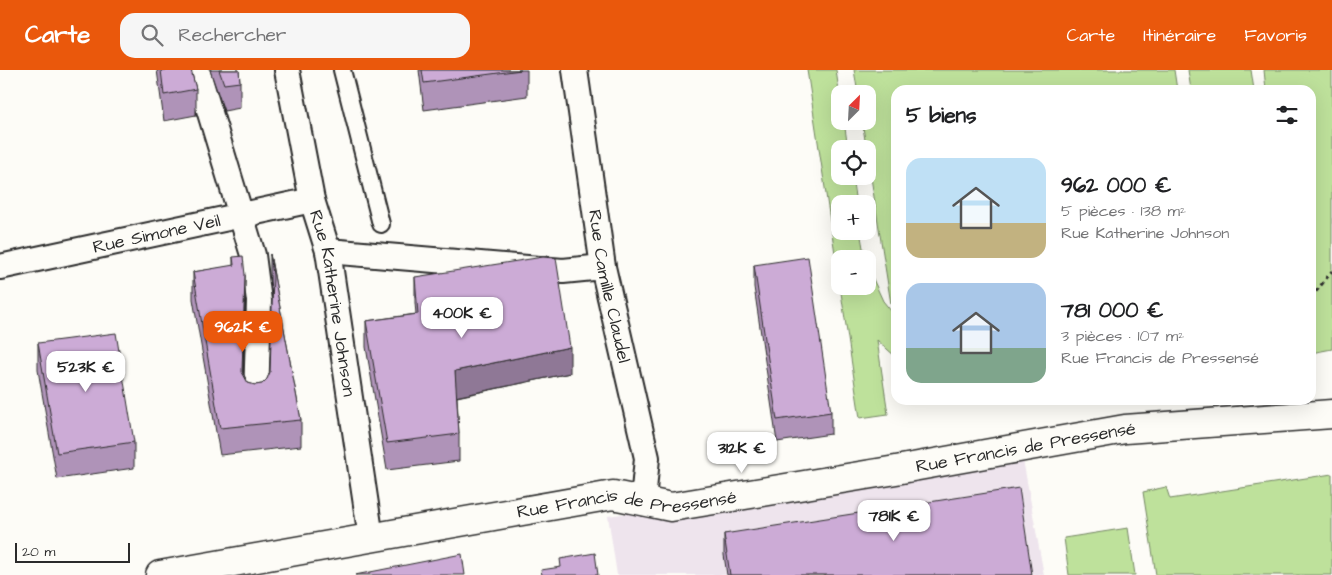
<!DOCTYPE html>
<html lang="fr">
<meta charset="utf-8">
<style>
body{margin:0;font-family:"Architects Daughter",sans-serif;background:#f6f6f6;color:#202124;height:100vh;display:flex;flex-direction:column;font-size:19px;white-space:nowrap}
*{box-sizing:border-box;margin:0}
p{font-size:16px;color:#757577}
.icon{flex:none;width:28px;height:28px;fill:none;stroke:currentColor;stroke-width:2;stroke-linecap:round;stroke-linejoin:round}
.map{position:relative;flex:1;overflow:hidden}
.side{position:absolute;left:891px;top:15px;width:425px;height:320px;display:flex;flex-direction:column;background:#fff;border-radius:15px;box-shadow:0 5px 20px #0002}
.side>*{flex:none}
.needle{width:32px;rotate:24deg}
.tools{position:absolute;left:831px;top:15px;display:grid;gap:10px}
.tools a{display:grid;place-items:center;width:45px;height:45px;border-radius:10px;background:#fff;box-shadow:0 5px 20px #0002;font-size:25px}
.scale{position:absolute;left:15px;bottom:12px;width:115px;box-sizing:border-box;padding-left:5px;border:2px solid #2b2b2b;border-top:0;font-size:14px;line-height:18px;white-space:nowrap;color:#2b2b2b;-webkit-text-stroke:4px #fdfcf7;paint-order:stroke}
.price{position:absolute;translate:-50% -42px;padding:0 11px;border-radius:10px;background:#fff;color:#222;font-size:16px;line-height:32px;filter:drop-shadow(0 1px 2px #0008)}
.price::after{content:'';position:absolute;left:50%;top:30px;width:15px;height:11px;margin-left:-8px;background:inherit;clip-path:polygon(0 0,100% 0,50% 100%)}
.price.on{background:#ea580c;color:#fff}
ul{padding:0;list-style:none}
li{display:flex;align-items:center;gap:15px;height:125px;padding:0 15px}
li span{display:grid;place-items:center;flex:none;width:140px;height:100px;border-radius:15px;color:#555}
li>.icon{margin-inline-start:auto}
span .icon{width:60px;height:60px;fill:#fffc;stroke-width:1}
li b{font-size:21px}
h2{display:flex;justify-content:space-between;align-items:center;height:60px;padding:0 15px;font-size:21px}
header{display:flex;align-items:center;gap:30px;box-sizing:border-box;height:70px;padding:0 25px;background:#ea580c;color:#fff}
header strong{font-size:24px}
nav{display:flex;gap:28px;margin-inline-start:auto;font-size:18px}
.search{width:350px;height:45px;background:#f6f6f6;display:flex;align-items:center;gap:12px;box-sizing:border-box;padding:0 18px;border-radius:15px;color:#757577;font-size:19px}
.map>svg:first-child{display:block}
.built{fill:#eee4ed}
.green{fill:#bee19b;stroke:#748663}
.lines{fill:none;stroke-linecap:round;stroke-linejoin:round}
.service-casing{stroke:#2b2b2b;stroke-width:20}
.pedestrian-casing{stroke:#2b2b2b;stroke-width:28}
.minor-casing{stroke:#2b2b2b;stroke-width:31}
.path{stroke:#2b2b2b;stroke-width:3;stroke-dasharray:4 4;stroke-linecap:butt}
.service{stroke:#fdfcf7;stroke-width:16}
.pedestrian{stroke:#fdfcf7;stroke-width:24}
.minor{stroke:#fdfcf7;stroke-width:28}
.wall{fill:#af93b8;stroke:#2b2b2b}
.shaded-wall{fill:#8f7896;stroke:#2b2b2b}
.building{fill:#ccabd6;stroke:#2b2b2b}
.labels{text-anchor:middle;stroke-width:4;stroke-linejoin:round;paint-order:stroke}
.street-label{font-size:18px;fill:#2b2b2b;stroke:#fdfcf7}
</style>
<header>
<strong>Carte</strong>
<div class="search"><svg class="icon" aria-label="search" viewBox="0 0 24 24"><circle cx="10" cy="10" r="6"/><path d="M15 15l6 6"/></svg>Rechercher</div>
<nav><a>Carte</a><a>Itinéraire</a><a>Favoris</a></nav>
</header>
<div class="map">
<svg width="1332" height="505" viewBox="0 0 1332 505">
<rect width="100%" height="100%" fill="#fdfcf7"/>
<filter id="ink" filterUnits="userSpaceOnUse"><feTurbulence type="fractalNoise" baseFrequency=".02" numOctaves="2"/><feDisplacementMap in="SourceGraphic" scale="10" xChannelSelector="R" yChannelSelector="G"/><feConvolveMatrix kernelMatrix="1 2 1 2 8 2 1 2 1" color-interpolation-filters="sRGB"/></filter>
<g filter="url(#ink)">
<polygon class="built" points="1022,384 1044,505 617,505 608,446"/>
<g class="green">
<polygon points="807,0 836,0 840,28 840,51 844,51 848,79 840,79 840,106 852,106 856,134 840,134 840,161 860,161 865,189 840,189 840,216"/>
<polygon points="854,0 1174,0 1177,20 896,20 896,233 891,234 862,51 868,51 868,24 858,24"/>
<polygon points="1188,0 1251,0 1254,20 1191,20"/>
<polygon points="1264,0 1332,0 1332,279 1311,283 1311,20 1266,20"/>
<polygon points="868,198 883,231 896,247 896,287 877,270 888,344 860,348 840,216 868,216"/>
<polygon points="1332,404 1332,505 1156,505 1143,422 1166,417 1170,429"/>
<polygon points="1128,458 1135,505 1069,505 1064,468"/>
</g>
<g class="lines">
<g class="service-casing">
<polyline id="service" points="342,0 381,154"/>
</g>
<g class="pedestrian-casing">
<g id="pedestrian">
<polyline points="197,0 253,185 259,231 256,328"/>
<path id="s1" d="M287,0L312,130L328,181L371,468"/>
<path id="s2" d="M575,0L603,197L647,388L643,431"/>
<polyline points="328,181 563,201 603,197"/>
<path id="s3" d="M0,197L312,130"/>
</g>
</g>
<g class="minor-casing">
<g id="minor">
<path id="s4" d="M160,505L613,425L671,437L896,400L1125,359L1332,344"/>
</g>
</g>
<polyline class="path" points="1311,228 1332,201"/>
<use href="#service" class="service"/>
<use href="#pedestrian" class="pedestrian"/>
<use href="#minor" class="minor"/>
</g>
<g class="wall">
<polygon points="157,0 191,0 196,19 196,45 164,51"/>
<polygon points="210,0 239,0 240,12 240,38 224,41"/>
<polygon points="419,0 527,0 527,26 424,40"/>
<polygon points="270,184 301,350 301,376 220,385 193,229 193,202 233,196 233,187 245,232 243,303 248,313 255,315 262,314 267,309 270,302 272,226 270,211"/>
<polygon points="754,195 831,342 831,364 777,372 754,217"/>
<polygon points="415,207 570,303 457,327 459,364 459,391 387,400 366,277 366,251 416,244 415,233"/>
<polygon points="38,273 134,372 134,398 57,409 38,300"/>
<polygon points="724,464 1032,505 727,505 724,485"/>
</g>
<g class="shaded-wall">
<polygon points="245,205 245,232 242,328 242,302"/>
<polygon points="570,277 570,303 455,327 455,301"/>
</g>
<g class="building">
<polygon points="161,0 191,0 196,19 164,25"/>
<polygon points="219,0 239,0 240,12 224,14"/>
<polygon points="422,0 521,0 424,13"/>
<polygon points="270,184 301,350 220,358 193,202 234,195 233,187 243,186 245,205 242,302 248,313 255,315 262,314 267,309 270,302 273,205"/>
<polygon points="543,187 556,188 570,277 455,301 459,364 387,373 366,251 418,244 415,207"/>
<polygon points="808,187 831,342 777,350 754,195"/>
<polygon points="116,263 134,372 57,383 38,273"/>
<polygon points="1019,418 1032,505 730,505 724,464"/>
<polygon points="595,483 598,505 542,505 541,500 561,497 560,489"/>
<polygon points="462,484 465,505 355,505"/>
</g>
</g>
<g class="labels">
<g class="street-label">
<text dy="6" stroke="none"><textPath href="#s3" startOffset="160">Rue Simone Veil</textPath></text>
<text dy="6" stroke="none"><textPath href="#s2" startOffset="219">Rue Camille Claudel</textPath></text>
<text dy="6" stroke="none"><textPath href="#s1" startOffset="238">Rue Katherine Johnson</textPath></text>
<text dy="6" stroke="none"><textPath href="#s4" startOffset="879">Rue Francis de Pressensé</textPath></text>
<text dy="6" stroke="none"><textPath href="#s4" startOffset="474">Rue Francis de Pressensé</textPath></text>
</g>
</g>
</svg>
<div class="tools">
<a><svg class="needle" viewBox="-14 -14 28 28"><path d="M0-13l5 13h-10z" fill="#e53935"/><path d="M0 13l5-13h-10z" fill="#757577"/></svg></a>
<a><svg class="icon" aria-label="locate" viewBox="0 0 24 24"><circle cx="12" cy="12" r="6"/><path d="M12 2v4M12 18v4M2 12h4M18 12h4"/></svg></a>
<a>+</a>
<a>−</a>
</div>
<div class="scale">20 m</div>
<b class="price" style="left:462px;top:269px">400K €</b>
<b class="price on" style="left:243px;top:283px">962K €</b>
<b class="price" style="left:86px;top:323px">523K €</b>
<b class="price" style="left:742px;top:404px">312K €</b>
<b class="price" style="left:894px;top:472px">781K €</b>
<section class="side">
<h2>5 biens<svg class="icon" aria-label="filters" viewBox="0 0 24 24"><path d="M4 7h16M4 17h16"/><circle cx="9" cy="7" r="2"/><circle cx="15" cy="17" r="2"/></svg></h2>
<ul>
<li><span style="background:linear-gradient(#bfe0f5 65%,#c2b280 0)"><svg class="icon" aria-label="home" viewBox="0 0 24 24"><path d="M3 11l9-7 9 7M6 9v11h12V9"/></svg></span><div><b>962 000 €</b><p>5 pièces · 138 m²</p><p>Rue Katherine Johnson</p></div></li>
<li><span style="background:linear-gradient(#a9c7e8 65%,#7fa58c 0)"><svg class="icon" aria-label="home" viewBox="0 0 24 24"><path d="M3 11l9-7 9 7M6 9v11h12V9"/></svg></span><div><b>781 000 €</b><p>3 pièces · 107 m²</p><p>Rue Francis de Pressensé</p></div></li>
</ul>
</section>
</div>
